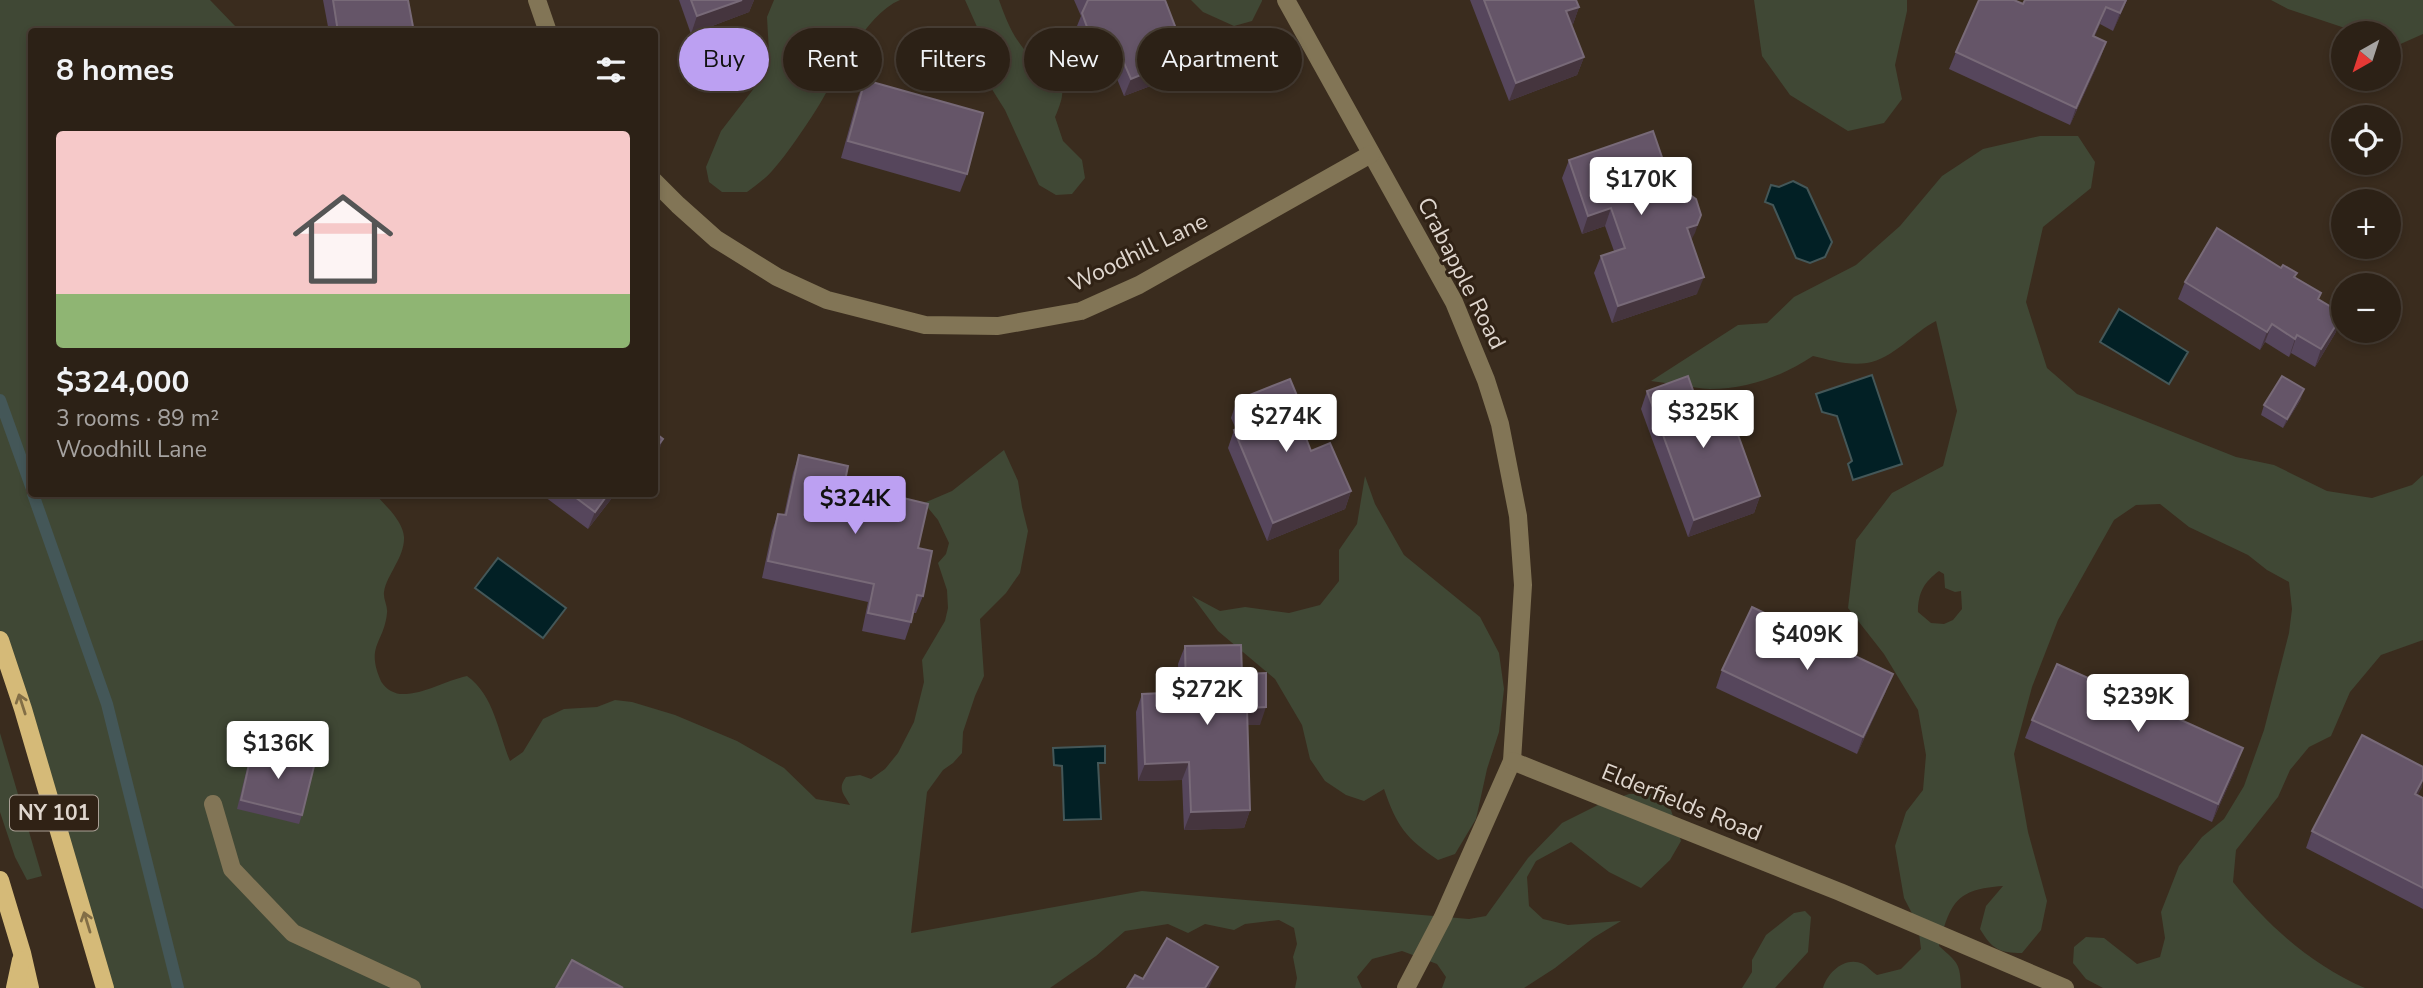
<!DOCTYPE html>
<meta charset="utf-8">
<style>
body{margin:0;font-family:"Nunito Sans",sans-serif;background:#382e23;color:#f1f3f6;height:100vh;display:flex;flex-direction:column;font-size:26px;white-space:nowrap}
*{box-sizing:border-box;margin:0}
p{font-size:23px;color:#a6a3a1}
.icon{flex:none;width:38px;height:38px;fill:none;stroke:currentColor;stroke-width:2;stroke-linecap:round;stroke-linejoin:round}
.map{position:relative;flex:1;overflow:hidden}
.details{position:absolute;left:28px;top:28px;width:630px;height:469px;display:flex;flex-direction:column;background:#2c2116;border-radius:7px;box-shadow:0 4px 10px #0003,0 0 0 2px #483e35}
.details>*{flex:none}
.hud{position:absolute;left:679px;top:28px;width:665px;height:63px;display:flex;gap:14px}
.needle{width:46px;rotate:219deg}
.fabs{position:absolute;left:2331px;top:21px;display:grid;gap:14px}
.fabs a{display:grid;place-items:center;width:70px;height:70px;border-radius:50%;background:#2c2116;box-shadow:0 4px 10px #0003,0 0 0 2px #483e35;font-size:35px}
.price{position:absolute;translate:-50% -60px;padding:0 16px;border-radius:7px;background:#fff;color:#222;font-size:23px;line-height:46px;filter:drop-shadow(0 2px 4px #0008)}
.price::after{content:'';position:absolute;left:50%;top:42px;width:21px;height:16px;margin-left:-10px;background:inherit;clip-path:polygon(0 0,100% 0,50% 100%)}
.price.on{background:#bca0f2;color:#111}
ul{padding:0;list-style:none}
li{display:grid;align-content:center;gap:14px;height:371px;padding:0 28px}
li+li{border-top:2px solid #483e35}
li span{display:grid;place-items:center;height:217px;border-radius:7px;color:#555}
li>.icon{margin-inline-start:auto}
span .icon{width:126px;height:126px;fill:#fffc;stroke-width:1}
li b{font-size:30px}
h2{display:flex;justify-content:space-between;align-items:center;height:84px;padding:0 28px;font-size:30px}
.pill{padding:0 24px;border-radius:32px;background:#2c2116;box-shadow:0 4px 10px #0003,0 0 0 2px #483e35;font-size:24px;line-height:63px}
.pill.on{background:#bca0f2;color:#111}
.map>svg:first-child{display:block}
.green{fill:#404835;fill-rule:evenodd}
.water{fill:#022025;stroke:#445758;stroke-width:2}
.lines{fill:none;stroke-linecap:round;stroke-linejoin:round}
.stream{stroke:#445758;stroke-width:12}
.minor{stroke:#827556;stroke-width:18}
.major{stroke:#d5ba78;stroke-width:18}
.wall{fill:#56465c}
.shaded-wall{fill:#45353e}
.building{fill:#655568;stroke:#786a78;stroke-width:2}
.oneway{stroke:#826e46}
.labels{text-anchor:middle;stroke-width:6;stroke-linejoin:round;paint-order:stroke}
.shield{fill:#302215;stroke:#aaa096;stroke-width:2}
.shield-label{font-size:21px;font-weight:bold;fill:#dfd6ce}
.street-label{font-size:23px;fill:#dfd6ce;stroke:#302215}
</style>
<div class="map">
<svg width="2423" height="988" viewBox="0 0 2423 988">
<rect width="100%" height="100%" fill="#3a2c1e"/>
<g class="green">
<path d="M0,0H210L235,26V32H32V494H375C385,505 403,521 404,537C405,557 387,574 384,592C383,599 388,606 387,613C384,643 366,645 380,679C383,687 392,693 400,694C424,695 444,681 467,676C494,695 498,732 510,761L523,752L543,719L564,709L597,707L615,700L632,702L675,715L737,741L784,768L816,799L850,805C844,794 837,789 846,777L860,775L871,779L885,769L898,753L914,722L924,682L922,660L945,621L948,608L947,590L938,563L946,554L949,543L938,520L924,503L952,491L1004,450L1018,481L1022,507L1028,531L1020,573L1006,593L980,619L984,676L975,696L963,732L962,753L953,763L943,770L927,792L911,933L1142,891L1469,919L1486,916L1528,858L1562,823L1600,804L1629,794H1652L1671,810L1681,841L1670,860L1641,888L1609,872L1571,842L1536,861L1527,877L1529,906L1543,919L1568,925L1621,921L1593,938L1555,968L1524,988H1442L1446,977L1437,964L1402,951L1372,959L1357,977L1362,988H1295L1297,978L1293,957L1297,944L1294,928L1279,920L1245,924L1234,930L1205,924L1188,933L1168,924L1125,931L1096,956L1050,988H105L0,640Z"/>
<path d="M774,0H900C864,15 836,78 816,110C803,130 788,153 772,171C765,179 755,186 747,192H722L709,182L706,167L721,131L758,83L769,53L767,17Z"/>
<path d="M965,0H999C1007,22 1014,40 1031,57C1055,80 1073,77 1055,117L1063,141L1082,160L1085,178L1072,194L1056,195L1039,185L1005,110L988,83L982,38Z"/>
<polygon points="1191,0 1262,0 1262,1 1252,21 1234,26 1203,12"/>
<polygon points="1754,0 1907,0 1907,11 1895,65 1902,99 1884,123 1848,131 1790,95 1762,56"/>
<polygon points="2271,0 2423,0 2423,34 2396,46 2389,43 2389,33 2360,33 2288,9"/>
<path d="M2040,136H2078L2095,162L2091,188L2043,227L2026,302L2047,368L2077,394L2236,457L2274,465L2327,491L2372,498L2412,485L2423,475V640L2381,655L2350,692L2331,736L2309,747L2290,770L2278,797L2236,850L2233,882C2269,927 2312,965 2365,988H2103L2086,979L2073,963L2074,947L2086,937L2104,938L2137,964L2160,957L2165,938L2161,912L2179,866L2202,837L2224,819L2244,786L2264,730L2289,633L2292,609L2289,582L2267,570L2248,555L2189,527L2160,504L2136,505L2114,520L2058,620L2032,687L2014,754L2028,832L2047,901L2041,930L2022,953C1999,953 1992,949 1980,929L1986,906L2003,886C1956,889 1950,903 1939,946C1958,963 1960,963 1961,988H1823C1828,972 1845,956 1863,964C1868,967 1872,972 1877,975L1901,969L1921,949L1918,925L1904,898L1895,846L1906,812L1923,790L1926,755L1918,710L1884,654L1848,608L1856,540L1892,493L1943,466L1957,411L1936,321C1914,332 1893,359 1867,363C1849,366 1830,360 1813,356C1783,376 1748,389 1710,389C1691,388 1670,383 1651,381L1738,325L1767,323L1794,297L1856,265L1900,226L1942,176L1983,149ZM1939,571L1944,574L1945,588L1955,592L1961,591L1962,609L1953,620L1944,624L1931,623L1918,612C1918,593 1924,582 1939,571Z"/>
<path d="M1365,476L1375,504L1404,555L1480,617L1499,653L1504,689L1499,732L1487,769L1476,819L1455,854L1438,860C1406,838 1397,827 1384,789L1364,801L1346,795L1325,781L1310,759L1302,725L1275,679L1218,631L1192,596L1220,611L1245,607L1289,613L1320,605L1339,581V550L1357,524Z"/>
<polygon points="0,733 42,876 27,880 15,857 0,812"/>
<polygon points="1805,911 1811,917 1808,952 1775,988 1742,988 1752,972 1752,960 1766,935 1794,913"/>
</g>
<g class="water">
<polygon points="1793,181 1807,188 1832,242 1825,257 1810,263 1796,258 1773,205 1765,202 1771,185 1779,187"/>
<polygon points="2119,309 2188,352 2169,384 2100,342"/>
<polygon points="1872,375 1902,464 1853,480 1848,464 1852,461 1837,416 1822,412 1816,394"/>
<polygon points="498,558 566,608 543,638 475,588"/>
<polygon points="1105,746 1105,763 1098,763 1101,819 1064,820 1062,766 1054,765 1053,748"/>
</g>
<g class="lines">
<g class="stream">
<polyline points="0,400 32,489"/>
<polyline points="33,494 107,704 178,988"/>
</g>
<g class="minor">
<polyline points="537,0 548,32"/>
<polyline points="1286,0 1454,302 1486,380 1500,424 1518,516 1523,585 1512,761 1443,917 1406,988"/>
<polyline points="654,181 678,205 716,239 777,277 827,300 925,325 998,326 1081,311 1139,285 1371,154"/>
<polyline points="1512,761 1840,892 2065,988"/>
<polyline points="213,804 232,869 293,933 412,988"/>
</g>
<g class="major">
<polyline points="0,640 23,709 105,988"/>
<polyline points="0,880 22,953 30,988"/>
<polyline points="15,988 21,960"/>
</g>
</g>
<g class="wall">
<polygon points="323,0 408,0 414,32 329,32"/>
<polygon points="679,0 754,0 749,12 691,34"/>
<polygon points="1074,0 1165,0 1171,51 1169,79 1124,96 1115,74 1105,78 1095,52 1081,45 1075,31 1081,16"/>
<polygon points="1470,0 1576,0 1579,7 1573,24 1571,25 1584,57 1577,75 1509,101"/>
<polygon points="2127,0 2113,31 2100,24 2094,37 2106,42 2100,59 2070,125 1949,69 1956,52 2023,4"/>
<polygon points="865,80 967,174 960,192 841,158 858,97"/>
<polygon points="1569,160 1691,240 1697,294 1612,323 1594,273 1601,256 1614,251 1605,226 1582,234 1562,178"/>
<polygon points="2281,268 2297,273 2295,278 2319,300 2336,332 2315,367 2291,353 2289,357 2265,342 2260,350 2178,299 2185,282"/>
<polygon points="1647,391 1760,496 1754,513 1688,537 1641,409"/>
<polygon points="2301,399 2283,428 2261,415 2264,405"/>
<polygon points="1237,400 1304,434 1311,451 1351,491 1345,509 1267,541 1228,448 1234,430 1236,429 1231,418"/>
<polygon points="799,455 844,486 866,490 869,482 899,497 918,548 923,596 916,613 913,613 911,622 905,640 862,631 868,602 762,578 772,531 778,514 784,515 793,473"/>
<polygon points="541,494 615,494 588,529"/>
<polygon points="1185,646 1242,674 1260,725 1247,725 1250,810 1244,828 1184,830 1182,780 1138,781 1136,712 1142,694 1179,692 1178,664"/>
<polygon points="1722,670 1886,691 1857,754 1716,688"/>
<polygon points="2032,720 2237,766 2212,822 2025,738"/>
<polygon points="253,747 302,815 299,824 237,809 250,756"/>
<polygon points="2422,787 2417,795 2423,798 2423,909 2306,848 2312,831"/>
</g>
<g class="shaded-wall">
<polygon points="742,0 754,0 749,12 691,34 697,16"/>
<polygon points="2126,0 2127,0 2113,31 2120,13"/>
<polygon points="1579,7 1573,24 1560,29 1566,11"/>
<polygon points="2106,7 2100,24 2087,54 2093,36"/>
<polygon points="1178,34 1172,51 1166,38"/>
<polygon points="2106,42 2100,59 2070,125 2076,108"/>
<polygon points="1121,56 1115,74 1105,78 1111,61"/>
<polygon points="1584,57 1577,75 1509,101 1516,83"/>
<polygon points="1175,61 1169,79 1124,96 1131,79"/>
<polygon points="1611,208 1605,226 1582,234 1588,216"/>
<polygon points="1701,215 1695,233 1690,242 1687,228"/>
<polygon points="1704,277 1697,294 1612,323 1618,306"/>
<polygon points="2343,314 2336,332 2315,367 2321,349"/>
<polygon points="2272,324 2265,342 2260,350 2267,332"/>
<polygon points="2297,335 2291,353 2289,357 2295,339"/>
<polygon points="2304,389 2301,399 2283,428 2287,419"/>
<polygon points="1308,422 1302,440 1301,425"/>
<polygon points="663,439 657,457 654,460 654,451"/>
<polygon points="1351,491 1345,509 1267,541 1273,523"/>
<polygon points="608,494 615,494 588,529 595,512"/>
<polygon points="1760,496 1754,513 1688,537 1694,520"/>
<polygon points="1893,674 1886,691 1857,754 1863,737"/>
<polygon points="1266,707 1260,725 1240,725 1247,708"/>
<polygon points="2243,748 2237,766 2212,822 2218,804"/>
<polygon points="1189,762 1182,780 1138,781 1145,764"/>
<polygon points="2423,779 2422,787 2409,812 2415,794"/>
<polygon points="1250,810 1244,828 1184,830 1191,812"/>
<polygon points="1218,967 1209,988 1205,988"/>
</g>
<g class="building">
<polygon points="333,0 408,0 414,32 338,32"/>
<polygon points="691,0 742,0 697,16"/>
<polygon points="1088,0 1165,0 1178,34 1166,38 1175,61 1131,79 1121,56 1111,61 1101,34 1087,27 1082,13"/>
<polygon points="1484,0 1576,0 1579,7 1566,11 1584,57 1516,83"/>
<polygon points="1979,0 2014,0 2023,4 2025,0 2126,0 2120,13 2106,7 2093,36 2106,42 2076,108 1956,52"/>
<polygon points="865,80 983,113 967,174 848,141"/>
<polygon points="1653,131 1676,198 1689,194 1696,199 1701,215 1697,225 1687,228 1704,277 1618,306 1601,256 1625,248 1611,208 1588,216 1569,160"/>
<polygon points="2217,228 2281,268 2283,265 2297,273 2294,277 2321,293 2318,299 2343,314 2321,349 2297,335 2295,339 2272,324 2267,332 2185,282"/>
<polygon points="1688,376 1702,416 1728,407 1760,496 1694,520 1647,391"/>
<polygon points="2282,376 2304,389 2287,419 2264,405"/>
<polygon points="1290,379 1308,422 1301,425 1311,451 1330,443 1351,491 1273,523 1234,430 1248,424 1237,400"/>
<polygon points="654,432 663,439 654,451"/>
<polygon points="799,455 848,466 844,486 867,490 869,482 901,489 899,497 928,504 918,548 932,551 923,596 917,595 911,622 868,613 874,584 768,561 778,514 786,515"/>
<polygon points="571,494 608,494 595,512"/>
<polygon points="1752,607 1893,674 1863,737 1722,670"/>
<polygon points="1241,645 1242,674 1266,673 1266,707 1247,708 1250,810 1191,812 1189,762 1145,764 1142,694 1186,692 1185,646"/>
<polygon points="2057,664 2243,748 2218,804 2032,720"/>
<polygon points="2362,735 2423,767 2423,779 2415,794 2423,798 2423,888 2312,831"/>
<polygon points="253,747 315,762 302,815 241,800"/>
<polygon points="1167,938 1218,967 1205,988 1127,988 1135,975 1143,979"/>
<polygon points="572,960 623,988 556,988"/>
</g>
<defs><path id="oneway-shaft" d="M-6 0H5M1.5-3L5.5 0L1.5 3" fill="none" stroke-width="1.6" stroke-linecap="round" stroke-linejoin="round" transform="scale(1.75)"/></defs>
<g class="oneway">
<use href="#oneway-shaft" transform="translate(22 704) rotate(-108)"/>
<use href="#oneway-shaft" transform="translate(87 922) rotate(-107)"/>
</g>
<g class="labels">
<rect class="shield" x="10" y="795.5" width="88" height="35" rx="5"/>
<g class="shield-label">
<text x="54" y="820">NY 101</text>
</g>
<g class="street-label">
<text transform="translate(1138 252) rotate(-26)" y="8">Woodhill Lane</text>
<text transform="translate(1462 273) rotate(63)" y="8">Crabapple Road</text>
<text transform="translate(1682 802) rotate(22)" y="8">Elderfields Road</text>
</g>
</g>
</svg>
<div class="fabs">
<a><svg class="needle" viewBox="-14 -14 28 28"><path d="M0-13l5 13h-10z" fill="#e53935"/><path d="M0 13l5-13h-10z" fill="#a6a3a1"/></svg></a>
<a><svg class="icon" aria-label="locate" viewBox="0 0 24 24"><circle cx="12" cy="12" r="6"/><path d="M12 2v4M12 18v4M2 12h4M18 12h4"/></svg></a>
<a>+</a>
<a>−</a>
</div>
<b class="price" style="left:1641px;top:217px">$170K</b>
<b class="price" style="left:1703px;top:450px">$325K</b>
<b class="price" style="left:1286px;top:454px">$274K</b>
<b class="price on" style="left:855px;top:536px">$324K</b>
<b class="price" style="left:1807px;top:672px">$409K</b>
<b class="price" style="left:1207px;top:727px">$272K</b>
<b class="price" style="left:2138px;top:734px">$239K</b>
<b class="price" style="left:278px;top:781px">$136K</b>
<div class="hud">
<a class="pill on">Buy</a>
<a class="pill">Rent</a>
<a class="pill">Filters</a>
<a class="pill">New</a>
<a class="pill">Apartment</a>
</div>
<section class="details">
<h2>8 homes<svg class="icon" aria-label="filters" viewBox="0 0 24 24"><path d="M4 7h16M4 17h16"/><circle cx="9" cy="7" r="2"/><circle cx="15" cy="17" r="2"/></svg></h2>
<ul>
<li><span style="background:linear-gradient(#f6c9c9 75%,#8fb573 0)"><svg class="icon" aria-label="home" viewBox="0 0 24 24"><path d="M3 11l9-7 9 7M6 9v11h12V9"/></svg></span><div><b>$324,000</b><p>3 rooms · 89 m²</p><p>Woodhill Lane</p></div></li>
</ul>
</section>
</div>
